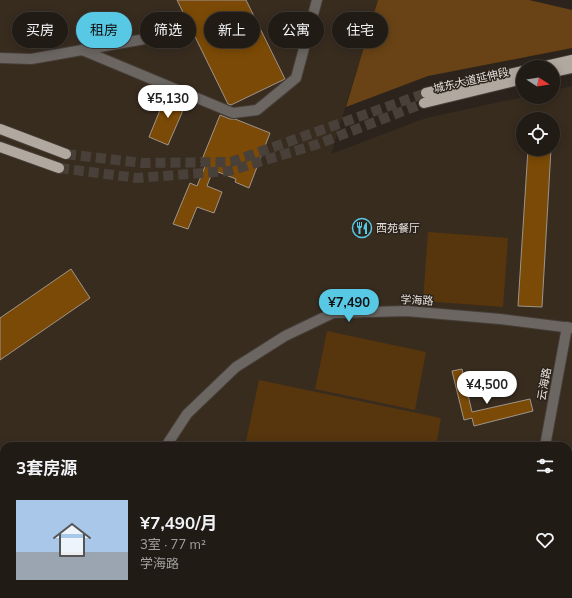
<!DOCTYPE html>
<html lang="zh">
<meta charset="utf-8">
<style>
body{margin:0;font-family:Mulish,"Noto Sans SC",sans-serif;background:#29241e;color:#f1f3f6;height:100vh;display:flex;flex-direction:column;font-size:15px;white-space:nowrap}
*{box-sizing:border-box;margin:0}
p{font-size:13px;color:#a2a1a0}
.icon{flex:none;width:22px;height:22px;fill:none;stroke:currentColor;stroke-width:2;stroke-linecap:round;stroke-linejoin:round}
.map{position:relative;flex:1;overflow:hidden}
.panel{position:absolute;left:0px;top:442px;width:572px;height:156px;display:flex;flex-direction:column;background:#211b15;border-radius:12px 12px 0 0;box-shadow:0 2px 10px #0003,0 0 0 1px #3e3934}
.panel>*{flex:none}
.top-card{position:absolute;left:12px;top:12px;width:548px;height:36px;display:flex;gap:8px}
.needle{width:26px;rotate:102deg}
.fabs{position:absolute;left:516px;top:60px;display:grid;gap:8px}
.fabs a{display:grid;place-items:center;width:44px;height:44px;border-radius:50%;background:#211b15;box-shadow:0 2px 10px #0003,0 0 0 1px #3e3934;font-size:20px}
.price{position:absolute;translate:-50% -34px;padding:0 9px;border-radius:14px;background:#fff;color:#222;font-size:13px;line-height:26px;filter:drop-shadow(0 1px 2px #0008)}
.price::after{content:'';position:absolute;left:50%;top:24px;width:12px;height:9px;margin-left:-6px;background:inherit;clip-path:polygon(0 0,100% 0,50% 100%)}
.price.on{background:#58c9e4;color:#111}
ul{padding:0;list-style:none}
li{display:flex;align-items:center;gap:12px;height:100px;padding:0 16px}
li span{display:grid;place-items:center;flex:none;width:112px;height:80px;border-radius:0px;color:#555}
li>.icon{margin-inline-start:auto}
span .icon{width:48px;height:48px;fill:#fffc;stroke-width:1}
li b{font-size:17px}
h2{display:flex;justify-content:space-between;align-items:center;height:48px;padding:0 16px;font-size:17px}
.tag{padding:0 14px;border-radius:18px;background:#211b15;box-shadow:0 2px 10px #0003,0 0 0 1px #3e3934;font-size:14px;line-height:36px}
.tag.on{background:#58c9e4;color:#111}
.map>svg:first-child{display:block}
.built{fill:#382c1f;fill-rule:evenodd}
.green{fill:#57350d}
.forest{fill:#694316}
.building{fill:#7b4a06;stroke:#9f958b}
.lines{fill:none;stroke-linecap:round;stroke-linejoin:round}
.primary-tunnel{stroke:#484039;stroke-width:10;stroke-dasharray:10 5;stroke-linecap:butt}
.minor-casing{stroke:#463e37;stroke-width:12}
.tertiary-casing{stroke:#463e37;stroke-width:12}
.primary-casing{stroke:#463e37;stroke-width:12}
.minor{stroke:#6b6662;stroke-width:10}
.tertiary{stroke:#6b6662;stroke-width:10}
.primary{stroke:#b1a89f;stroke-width:10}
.labels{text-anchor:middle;stroke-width:3;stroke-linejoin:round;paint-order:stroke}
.street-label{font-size:11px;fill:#e6e0db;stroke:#2c241c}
.poi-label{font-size:11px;fill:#e6e0db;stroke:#2c241c;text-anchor:start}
</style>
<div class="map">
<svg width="572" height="598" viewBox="0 0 572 598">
<rect width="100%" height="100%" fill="#2c241c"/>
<path class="built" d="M0,0H378L331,154L426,118L523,97H553V90L572,86V598H0ZM523,119H553V149H523ZM4,446H568V594H4Z"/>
<g class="green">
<polygon points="428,232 508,238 503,307 423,301"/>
<polygon points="327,331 426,352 415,410 315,389"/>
<polygon points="259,380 441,418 436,446 245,446"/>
<polygon points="149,594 470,594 469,598 148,598"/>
</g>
<polygon class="forest" points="378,0 529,0 572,10 572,48 428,76 346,107"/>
<g class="building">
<polygon points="177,0 246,0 285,79 231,105 228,104"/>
<polygon points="167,93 187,101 168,145 149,137"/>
<polygon points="220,115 230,119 235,119 270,133 249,188 235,182 236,179 213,170 207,186 222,192 214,213 197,207 188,229 173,224 190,183 197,186 206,164 201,162"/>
<polygon points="528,149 551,149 542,307 518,306"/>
<polygon points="71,269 90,298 0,360 0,318"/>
<polygon points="462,369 472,412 530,399 533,411 474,426 472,418 464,420 452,371"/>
</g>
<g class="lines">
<g class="primary-tunnel">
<polyline points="66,154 142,163 231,162 426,93"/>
<polyline points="59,168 137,178 229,171 318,144 424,103"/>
</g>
<g class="minor-casing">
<g id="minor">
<polyline points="82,50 233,113 257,110 296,78 317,0"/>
<polyline points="0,58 31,59 162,36 177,29"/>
</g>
</g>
<g class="tertiary-casing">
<g id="tertiary">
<polyline points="166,446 187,414 236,367 285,336 333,313 406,311 500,319 572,328"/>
<polyline points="545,446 567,327"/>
<polyline points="118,598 119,594"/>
<polyline points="517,598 518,594"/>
</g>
</g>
<g class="primary-casing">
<g id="primary">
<polyline points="541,67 572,60"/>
<polyline points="553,72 572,68"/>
<polyline points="426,93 523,71"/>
<polyline points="424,103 523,79"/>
<polyline points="0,129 66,154"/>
<polyline points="0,147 59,168"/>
</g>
</g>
<use href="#minor" class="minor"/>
<use href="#tertiary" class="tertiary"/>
<use href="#primary" class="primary"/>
</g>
<defs>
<g id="restaurant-ring" transform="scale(1)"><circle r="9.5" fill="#2c241c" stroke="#58c9e4" stroke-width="1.5"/><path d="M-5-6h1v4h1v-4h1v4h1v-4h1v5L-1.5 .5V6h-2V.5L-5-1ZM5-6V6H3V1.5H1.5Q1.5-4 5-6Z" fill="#58c9e4"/></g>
</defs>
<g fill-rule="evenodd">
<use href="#restaurant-ring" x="362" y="228"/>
</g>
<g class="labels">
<g class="street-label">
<text transform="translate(471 80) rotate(-13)" y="4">城东大道延伸段</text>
<text transform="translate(417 300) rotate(3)" y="4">学海路</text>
<text transform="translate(544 384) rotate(-80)" y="4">云海路</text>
</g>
<g class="poi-label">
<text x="376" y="232">西苑餐厅</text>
</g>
</g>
</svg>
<div class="fabs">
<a><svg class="needle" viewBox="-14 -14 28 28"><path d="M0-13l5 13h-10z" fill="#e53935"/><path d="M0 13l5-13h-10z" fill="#a2a1a0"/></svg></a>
<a><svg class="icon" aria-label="locate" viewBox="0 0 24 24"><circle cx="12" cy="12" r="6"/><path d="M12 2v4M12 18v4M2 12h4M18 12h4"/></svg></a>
</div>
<b class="price" style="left:168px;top:119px">¥5,130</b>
<b class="price on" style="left:349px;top:323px">¥7,490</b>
<b class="price" style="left:487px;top:405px">¥4,500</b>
<div class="top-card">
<a class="tag">买房</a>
<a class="tag on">租房</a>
<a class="tag">筛选</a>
<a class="tag">新上</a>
<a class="tag">公寓</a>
<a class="tag">住宅</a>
</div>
<section class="panel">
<h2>3套房源<svg class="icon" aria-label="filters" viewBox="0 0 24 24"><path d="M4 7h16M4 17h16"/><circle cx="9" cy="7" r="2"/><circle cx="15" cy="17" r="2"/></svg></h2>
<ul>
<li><span style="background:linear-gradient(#a9c7e8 65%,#9aa5b1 0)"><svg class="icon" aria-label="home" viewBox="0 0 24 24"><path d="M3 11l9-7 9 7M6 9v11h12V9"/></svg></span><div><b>¥7,490/月</b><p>3室 · 77 m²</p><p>学海路</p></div><svg class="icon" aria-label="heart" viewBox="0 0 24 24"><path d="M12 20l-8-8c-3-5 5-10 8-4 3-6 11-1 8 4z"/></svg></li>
</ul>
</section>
</div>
